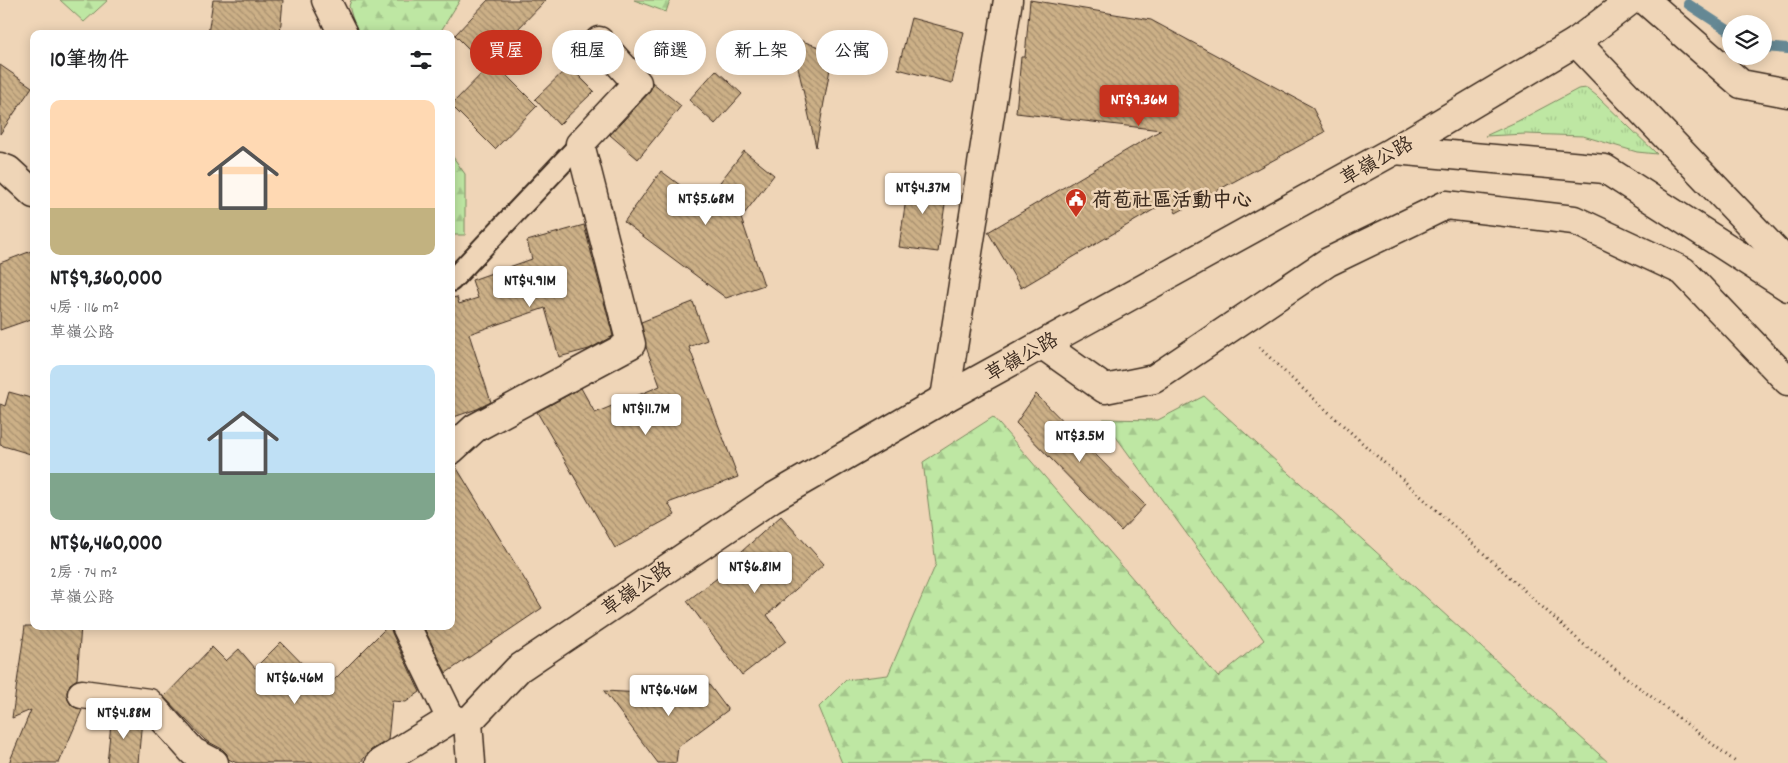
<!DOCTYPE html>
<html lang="zh-TW">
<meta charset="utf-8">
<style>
body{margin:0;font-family:Dekko,"LXGW WenKai TC",sans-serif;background:#f6f6f6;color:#202124;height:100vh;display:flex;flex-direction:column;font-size:19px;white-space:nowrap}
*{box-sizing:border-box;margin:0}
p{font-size:16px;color:#757577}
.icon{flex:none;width:28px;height:28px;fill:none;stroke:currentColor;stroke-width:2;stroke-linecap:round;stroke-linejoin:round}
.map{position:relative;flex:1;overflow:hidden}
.panel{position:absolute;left:30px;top:30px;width:425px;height:600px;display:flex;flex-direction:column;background:#fff;border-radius:10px;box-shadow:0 2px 12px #0003}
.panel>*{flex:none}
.guide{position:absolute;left:470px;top:30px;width:475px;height:45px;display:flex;gap:10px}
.buttons{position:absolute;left:1722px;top:15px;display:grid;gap:10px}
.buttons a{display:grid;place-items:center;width:50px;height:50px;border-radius:50%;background:#fff;box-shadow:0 2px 12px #0003;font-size:25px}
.price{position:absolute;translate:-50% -42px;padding:0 11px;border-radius:5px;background:#fff;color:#222;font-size:16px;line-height:32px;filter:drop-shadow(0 1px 2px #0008)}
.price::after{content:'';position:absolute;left:50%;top:30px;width:15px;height:11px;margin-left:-8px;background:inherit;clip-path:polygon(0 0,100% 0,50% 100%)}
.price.selected{background:#c8321e;color:#fff}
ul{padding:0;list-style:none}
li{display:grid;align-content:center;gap:10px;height:265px;padding:0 20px}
li span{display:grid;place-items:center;height:155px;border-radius:10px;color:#555}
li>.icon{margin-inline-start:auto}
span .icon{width:90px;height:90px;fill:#fffc;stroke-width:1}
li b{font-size:21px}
h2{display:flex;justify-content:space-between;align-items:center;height:60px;padding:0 20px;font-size:21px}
.pill{padding:0 18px;border-radius:22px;background:#fff;box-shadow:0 2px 12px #0003;font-size:18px;line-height:45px}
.pill.selected{background:#c8321e;color:#fff}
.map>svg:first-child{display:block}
.grass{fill:url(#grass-tufts);stroke:#7c8860}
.forest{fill:url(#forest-firs);stroke:#7c8860}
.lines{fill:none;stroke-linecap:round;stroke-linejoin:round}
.stream{stroke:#658894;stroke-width:10}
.building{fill:url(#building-back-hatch);stroke:#3b2a1e}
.service-casing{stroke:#3b2a1e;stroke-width:24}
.minor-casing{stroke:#3b2a1e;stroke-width:31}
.tertiary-casing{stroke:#3b2a1e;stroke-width:31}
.secondary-casing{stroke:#3b2a1e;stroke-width:31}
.motorway-casing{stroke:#3b2a1e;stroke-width:31}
.path{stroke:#3b2a1e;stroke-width:3;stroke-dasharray:1 4;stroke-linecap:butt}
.service{stroke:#efd5b7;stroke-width:20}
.minor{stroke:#efd5b7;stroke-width:28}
.tertiary{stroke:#efd5b7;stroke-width:28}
.secondary{stroke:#efd5b7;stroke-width:28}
.motorway{stroke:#efd5b7;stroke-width:28}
.labels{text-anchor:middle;stroke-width:5;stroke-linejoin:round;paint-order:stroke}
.street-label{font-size:20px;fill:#3b2a1e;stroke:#efd5b7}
.poi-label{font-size:20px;font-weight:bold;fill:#3b2a1e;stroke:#efd5b7;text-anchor:start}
</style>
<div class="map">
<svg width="1788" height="763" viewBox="0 0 1788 763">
<defs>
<pattern id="grass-tufts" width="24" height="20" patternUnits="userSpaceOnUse" patternTransform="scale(1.25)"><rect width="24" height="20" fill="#bee7a3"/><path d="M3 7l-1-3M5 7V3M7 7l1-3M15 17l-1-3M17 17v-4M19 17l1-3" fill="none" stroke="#a4c68c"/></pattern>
<pattern id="forest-firs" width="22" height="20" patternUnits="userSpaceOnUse" patternTransform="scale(1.25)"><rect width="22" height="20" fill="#bee7a3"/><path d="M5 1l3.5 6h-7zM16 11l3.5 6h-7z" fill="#a4c68c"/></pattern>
<pattern id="building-back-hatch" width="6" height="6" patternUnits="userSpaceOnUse" patternTransform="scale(1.25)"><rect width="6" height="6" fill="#ccb087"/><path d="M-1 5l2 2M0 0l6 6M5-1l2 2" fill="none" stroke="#a78f6e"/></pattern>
</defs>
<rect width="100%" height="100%" fill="#efd5b7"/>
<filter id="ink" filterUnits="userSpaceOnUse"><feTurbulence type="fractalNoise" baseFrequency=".02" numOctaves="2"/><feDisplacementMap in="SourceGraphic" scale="10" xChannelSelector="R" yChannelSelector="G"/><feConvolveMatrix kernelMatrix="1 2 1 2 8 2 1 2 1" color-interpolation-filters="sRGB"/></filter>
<g filter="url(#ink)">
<polygon class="grass" points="1587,88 1597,96 1657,154 1637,152 1583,136 1526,134 1485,136 1518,121 1578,89"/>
<g class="forest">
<polygon points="60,0 108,0 84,22"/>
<polygon points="351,0 460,0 439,34 357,34 349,6"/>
<polygon points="634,0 670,0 666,12"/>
<polygon points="451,154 465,174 465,235 451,235"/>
<polygon points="1204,396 1609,763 842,763 819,707 846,680 888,675 936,564 923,462 993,417 1218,677 1264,640 1103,419 1158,420"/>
</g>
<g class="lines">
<g class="stream">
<polyline points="1688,4 1731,32"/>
<polyline points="1764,47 1788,49"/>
</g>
</g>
<g class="building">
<polygon points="213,0 283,0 280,34 208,34"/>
<polygon points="488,0 546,0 484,64 455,35"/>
<polygon points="1030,0 1151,20 1312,107 1325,132 1176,213 1170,200 1021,288 988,232 1161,130 1016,113 1021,57 1025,57"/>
<polygon points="911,18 964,32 952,83 898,69"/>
<polygon points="791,37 833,52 816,147"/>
<polygon points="493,62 537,106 495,149 451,105"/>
<polygon points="0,65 32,87 0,134"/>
<polygon points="569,66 594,91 559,125 535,99"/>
<polygon points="716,70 742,94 715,124 689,100"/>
<polygon points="652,82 681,106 638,159 610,135 648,94 652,87"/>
<polygon points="744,151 774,175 741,218 764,285 726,298 624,222 661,171 704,203"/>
<polygon points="909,178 948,184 938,252 899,247"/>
<polygon points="584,225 613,336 589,349 559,357 545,308 469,334 491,402 477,409 451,418 451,298 457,297 459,304 478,298 472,280 532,259 527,241"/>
<polygon points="34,250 34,318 0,330 0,263"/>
<polygon points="693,302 707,340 689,347 738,477 668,503 675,515 615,548 537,412 581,388 595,413 660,386 646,347 641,322"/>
<polygon points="9,392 34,399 34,455 0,445 0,404 5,406"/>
<polygon points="1036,394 1145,505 1121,531 1016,423"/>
<polygon points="451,465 455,465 542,608 446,673 423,626 451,626"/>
<polygon points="781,516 824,564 767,615 786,641 742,675 687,601 745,557 741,552"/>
<polygon points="25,626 81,626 77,679 70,684 67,692 68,700 72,706 82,710 59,763 9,763 31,710 12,718"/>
<polygon points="388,626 391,626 392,633 420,692 406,702 392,701 388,740 371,750 360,763 237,763 228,759 227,754 222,749 205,740 164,697 212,647 226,661 239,649 255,668 281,642 326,688"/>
<polygon points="704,678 728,710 678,747 676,763 658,763 604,691 682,695"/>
<polygon points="112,714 142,719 138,763 107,763"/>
</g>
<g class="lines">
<g class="service-casing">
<polyline id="service" points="451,281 580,144"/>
</g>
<g class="minor-casing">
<g id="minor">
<polyline points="326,0 343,34"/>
<polyline points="1645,0 1741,84 1788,93"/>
<polyline points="0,167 8,170 34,194"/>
<polyline points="1043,345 1105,389 1154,379 1328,262 1446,205 1574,220 1683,271 1788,381"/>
<polyline points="451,450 475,428 631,344 580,144 637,83 599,41"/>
<polyline points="406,626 451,719"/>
<polyline points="82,694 149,703 193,752 214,763"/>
</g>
</g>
<g class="tertiary-casing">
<g id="tertiary">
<polyline points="945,398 1008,0"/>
<polyline points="380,763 451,719 468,722"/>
</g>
</g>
<g class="secondary-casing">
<polyline id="secondary" points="471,763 468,722 518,669 772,498 945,398 1395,150 1576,42 1631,0"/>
</g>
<g class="motorway-casing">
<g id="motorway">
<polyline points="1576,42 1788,264"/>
<polyline points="1395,150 1605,169 1788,287"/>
</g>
</g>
<polyline class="path" points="1259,347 1290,377 1583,644 1737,763"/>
<use href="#service" class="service"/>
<use href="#minor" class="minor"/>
<use href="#tertiary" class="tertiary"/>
<use href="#secondary" class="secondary"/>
<use href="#motorway" class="motorway"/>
</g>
</g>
<defs>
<g id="civic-pin" transform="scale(1.125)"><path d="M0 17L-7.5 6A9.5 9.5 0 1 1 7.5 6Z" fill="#c8321e" stroke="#efd5b7"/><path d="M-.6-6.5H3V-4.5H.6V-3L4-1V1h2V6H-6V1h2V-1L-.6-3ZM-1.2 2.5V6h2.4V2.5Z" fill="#fff"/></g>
</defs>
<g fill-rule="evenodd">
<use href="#civic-pin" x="1076" y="199"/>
</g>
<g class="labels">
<g class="street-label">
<text transform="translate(1376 160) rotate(-29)" y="7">草嶺公路</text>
<text transform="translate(1021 356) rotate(-29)" y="7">草嶺公路</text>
<text transform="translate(636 588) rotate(-34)" y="7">草嶺公路</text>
</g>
<g class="poi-label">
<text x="1092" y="206">荷苞社區活動中心</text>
</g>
</g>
</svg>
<div class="buttons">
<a><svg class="icon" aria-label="layers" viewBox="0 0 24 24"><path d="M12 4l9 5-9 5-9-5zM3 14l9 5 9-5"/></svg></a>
</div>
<b class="price selected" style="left:1139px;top:127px">NT$9.36M</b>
<b class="price" style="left:923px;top:215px">NT$4.37M</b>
<b class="price" style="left:706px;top:226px">NT$5.68M</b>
<b class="price" style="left:530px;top:308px">NT$4.91M</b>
<b class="price" style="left:646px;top:436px">NT$11.7M</b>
<b class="price" style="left:1080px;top:463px">NT$3.5M</b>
<b class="price" style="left:755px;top:594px">NT$6.81M</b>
<b class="price" style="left:295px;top:705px">NT$6.46M</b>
<b class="price" style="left:669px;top:717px">NT$6.46M</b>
<b class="price" style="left:124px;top:740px">NT$4.88M</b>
<div class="guide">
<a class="pill selected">買屋</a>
<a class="pill">租屋</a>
<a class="pill">篩選</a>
<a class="pill">新上架</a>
<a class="pill">公寓</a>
</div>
<section class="panel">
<h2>10筆物件<svg class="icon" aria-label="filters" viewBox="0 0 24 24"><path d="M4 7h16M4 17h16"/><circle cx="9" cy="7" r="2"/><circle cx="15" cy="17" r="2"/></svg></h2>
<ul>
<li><span style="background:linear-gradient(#ffd9b3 70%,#c2b280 0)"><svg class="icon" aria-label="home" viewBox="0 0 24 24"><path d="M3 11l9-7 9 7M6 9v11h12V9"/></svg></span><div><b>NT$9,360,000</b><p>4房 · 116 m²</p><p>草嶺公路</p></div></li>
<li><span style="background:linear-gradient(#bfe0f5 70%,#7fa58c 0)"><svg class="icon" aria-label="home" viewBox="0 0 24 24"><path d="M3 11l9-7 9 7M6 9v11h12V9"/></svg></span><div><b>NT$6,460,000</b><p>2房 · 74 m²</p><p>草嶺公路</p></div></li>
</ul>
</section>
</div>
